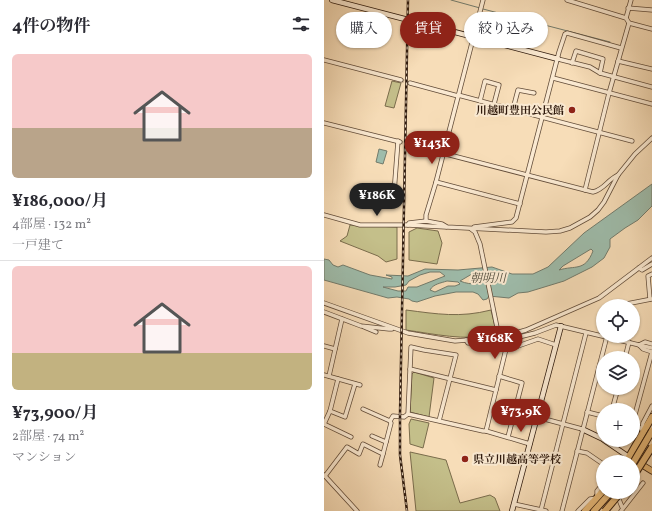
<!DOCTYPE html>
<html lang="ja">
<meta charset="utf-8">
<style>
body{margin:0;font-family:Vollkorn,"Noto Serif JP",serif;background:#f2f2f3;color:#2b2b33;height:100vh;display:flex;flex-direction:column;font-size:15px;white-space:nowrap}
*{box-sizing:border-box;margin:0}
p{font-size:13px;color:#7c7c81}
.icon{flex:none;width:22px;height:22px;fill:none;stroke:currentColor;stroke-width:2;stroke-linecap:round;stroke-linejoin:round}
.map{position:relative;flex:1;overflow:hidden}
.drawer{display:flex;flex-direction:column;background:#fff;width:324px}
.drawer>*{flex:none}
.top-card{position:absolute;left:12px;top:12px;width:256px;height:36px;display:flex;gap:8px}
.controls{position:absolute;left:272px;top:299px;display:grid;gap:8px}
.controls a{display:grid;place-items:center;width:44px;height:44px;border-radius:50%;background:#fff;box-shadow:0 1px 3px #0004;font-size:20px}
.price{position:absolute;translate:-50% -34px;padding:0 9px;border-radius:14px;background:#8f2418;color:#fff;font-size:13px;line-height:26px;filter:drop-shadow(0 1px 2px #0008)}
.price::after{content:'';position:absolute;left:50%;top:24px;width:12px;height:9px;margin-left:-6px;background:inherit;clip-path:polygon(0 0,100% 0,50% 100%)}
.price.selected{background:#222;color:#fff}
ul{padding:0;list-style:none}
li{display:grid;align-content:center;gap:8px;height:212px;padding:0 12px}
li+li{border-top:1px solid #e1e1e2}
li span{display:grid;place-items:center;height:124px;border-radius:6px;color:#555}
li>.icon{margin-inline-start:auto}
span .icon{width:72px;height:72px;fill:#fffc;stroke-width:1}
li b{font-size:17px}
h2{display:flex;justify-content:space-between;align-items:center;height:48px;padding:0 12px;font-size:17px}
.tag{padding:0 14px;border-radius:18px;background:#fff;box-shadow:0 1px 3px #0004;font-size:14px;line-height:36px}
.tag.selected{background:#8f2418;color:#fff}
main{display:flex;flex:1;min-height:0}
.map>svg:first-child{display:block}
.green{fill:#c4bf8a;stroke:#7a6c4c}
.water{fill:#9ebcab;stroke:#727b6c;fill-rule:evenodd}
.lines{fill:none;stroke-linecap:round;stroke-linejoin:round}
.stream{stroke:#727b6c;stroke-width:1}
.street-tunnel{stroke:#cfb696;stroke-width:3.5;stroke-dasharray:3.5 2;stroke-linecap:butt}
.street-casing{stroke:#614b38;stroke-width:5}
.secondary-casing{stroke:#2f1a0d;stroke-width:6}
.primary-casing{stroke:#2f1a0d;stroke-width:7}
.highway-casing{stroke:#2f1a0d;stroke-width:8}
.street{stroke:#fae9d1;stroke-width:3.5}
.secondary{stroke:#fae9d1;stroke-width:4.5}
.primary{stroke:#ecbe7c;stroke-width:5.5}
.highway{stroke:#ecbe7c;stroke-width:6}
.rail-casing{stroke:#2f1a0d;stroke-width:2.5}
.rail{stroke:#fae9d1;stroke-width:1;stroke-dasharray:3;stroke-linecap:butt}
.highway-bridge-casing{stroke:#2f1a0d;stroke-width:8;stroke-linecap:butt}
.highway-bridge{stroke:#ecbe7c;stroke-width:6}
.poi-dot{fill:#8f2418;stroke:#fae9d1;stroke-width:1.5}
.labels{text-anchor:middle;stroke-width:4;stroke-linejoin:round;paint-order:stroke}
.poi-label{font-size:11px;font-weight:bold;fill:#2f1a0d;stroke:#fae9d1;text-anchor:end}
.water-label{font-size:12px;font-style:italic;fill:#504b3c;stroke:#fae9d1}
</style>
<main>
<section class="drawer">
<h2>4件の物件<svg class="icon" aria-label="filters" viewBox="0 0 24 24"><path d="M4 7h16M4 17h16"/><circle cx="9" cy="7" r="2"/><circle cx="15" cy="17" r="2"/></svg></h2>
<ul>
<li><span style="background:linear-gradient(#f6c9c9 60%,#b9a48a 0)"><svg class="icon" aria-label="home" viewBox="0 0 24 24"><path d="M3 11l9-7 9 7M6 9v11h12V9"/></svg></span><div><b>¥186,000/月</b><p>4部屋 · 132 m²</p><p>一戸建て</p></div></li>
<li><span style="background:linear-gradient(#f6c9c9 70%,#c2b280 0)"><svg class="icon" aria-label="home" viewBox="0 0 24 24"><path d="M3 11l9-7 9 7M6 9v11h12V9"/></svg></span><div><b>¥73,900/月</b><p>2部屋 · 74 m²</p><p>マンション</p></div></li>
</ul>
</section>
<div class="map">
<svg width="328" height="511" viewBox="0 0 328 511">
<rect width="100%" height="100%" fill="#f7ddb8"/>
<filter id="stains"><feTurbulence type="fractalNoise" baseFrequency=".005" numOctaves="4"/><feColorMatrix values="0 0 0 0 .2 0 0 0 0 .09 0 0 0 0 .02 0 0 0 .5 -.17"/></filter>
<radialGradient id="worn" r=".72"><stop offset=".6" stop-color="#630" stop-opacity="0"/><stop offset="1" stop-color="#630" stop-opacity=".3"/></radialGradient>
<g class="green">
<polygon points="68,81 77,83 70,108 61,106"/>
<polygon points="26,225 73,227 73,259 62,262 54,256 16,241 23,236"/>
<polygon points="93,228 114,231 118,243 113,264 85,260 85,232"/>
<path d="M82,310C113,314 136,318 167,310L172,331L169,335C141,341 110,334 82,330Z"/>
<polygon points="90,372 110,378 105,417 86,412 88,374"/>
<polygon points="87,419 105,423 99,448 86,444 85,424"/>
<polygon points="86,452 122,460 136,503 166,495 171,498 176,511 92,511"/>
</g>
<g class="water">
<polygon points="55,149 63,151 59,164 52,162"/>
<path d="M328,184V206L314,220L301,228L286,239V247L280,258L268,267L240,281L204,292L194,293L185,298L165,296L163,299L159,300L154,294L149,292H132L111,296L93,302L88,301L85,299L73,297L64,298L0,280V259L5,260L9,265L14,267L19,265L46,275L68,279V277L62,275L84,276L101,269L134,270L168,267L188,274H209L224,267L260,233ZM267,249L269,251C261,272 251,265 235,270L239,266ZM153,271L165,274L169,276L170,278C158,284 148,286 136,281ZM106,272H116L121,276L93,287H84L82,291H74L59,287H71L82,285L85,281L96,275ZM123,281L134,282L136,284L131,286H124L111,292L106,290C109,284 117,283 123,281Z"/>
</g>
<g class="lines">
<g class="stream">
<polyline points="127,0 156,8"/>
<polyline points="159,9 286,42"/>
</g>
<g class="street-tunnel">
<polyline points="77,80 86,83"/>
<polyline points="76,142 87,145"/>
</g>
<g class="street-casing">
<g id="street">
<polyline points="243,0 302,18 305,23 328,29"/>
<polyline points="304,8 328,10"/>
<polyline points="302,18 307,0"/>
<polyline points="234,59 266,67 276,73 328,87"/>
<polyline points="0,60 77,80"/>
<polyline points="294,61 328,69"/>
<polyline points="248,63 252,51 279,59 276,73"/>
<polyline points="229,78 328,104"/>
<polyline points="86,83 134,96"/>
<polyline points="134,95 308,141"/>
<polyline points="156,101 161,81 175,85 170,104"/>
<polyline points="189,109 194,90 210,93"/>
<polyline points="0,123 76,142"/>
<path d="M87,145L269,192C281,189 283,180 294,175"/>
<polyline points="112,182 196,204"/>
<polyline points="261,190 285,93 305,23"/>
<polyline points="70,193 74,141"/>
<polyline points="0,215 36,225 84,225 85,223 102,221 118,224 123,227 222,232 236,231 246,228 266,217 274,210 280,202 294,175 311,154 328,138"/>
<polyline points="102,221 102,215 112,182 159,0"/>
<polyline points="84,225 122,227"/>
<polyline points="150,227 188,222 192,218 235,52 241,34 243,33 297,48"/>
<polyline points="147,229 151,232 156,244 175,337"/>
<polyline points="315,268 318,270 328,264"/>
<polyline points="326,299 324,276 328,274"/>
<polyline points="0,303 84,333 131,341 156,339 185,335 202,330 275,298 328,258"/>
<polyline points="292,306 328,299"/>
<polyline points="0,312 37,326 65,329 68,329"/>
<polyline points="40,327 52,332"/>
<polyline points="190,334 195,337 211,333 232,325 328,348"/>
<polyline points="142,340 144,343 147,343 179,345 182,349"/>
<polyline points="315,345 319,349 328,352"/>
<polyline points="315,345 321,342 328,344"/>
<polyline points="0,346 11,349"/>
<polyline points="182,349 194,346 214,339 232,345"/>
<polyline points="301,358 305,342"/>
<polyline points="86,369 172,390"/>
<polyline points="0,375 36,385"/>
<polyline points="5,376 18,319"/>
<polyline points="175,376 198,383 184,437"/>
<polyline points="288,410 294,388"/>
<polyline points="6,411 21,417 31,384"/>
<polyline points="263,412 279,416"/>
<polyline points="213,417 258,429"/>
<polyline points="66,421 69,416 80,417 84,414"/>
<polyline points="115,421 132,355 100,350 87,347 84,414 159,431 162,431 206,444"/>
<polyline points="309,422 328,352"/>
<polyline points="0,424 6,411 14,379"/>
<polyline points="0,424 27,437"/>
<polyline points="309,424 320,430"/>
<polyline points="318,430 319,423 328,406"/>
<polyline points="162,431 182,349"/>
<polyline points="48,436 62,442"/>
<polyline points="253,451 263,453 279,464"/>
<polyline points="56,465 59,454"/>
<polyline points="0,475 33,511"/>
<polyline points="1,476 23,447 35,454 39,444 59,454 67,423 66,421 39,409"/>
<polyline points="292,492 298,507"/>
<polyline points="190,504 222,511"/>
<polyline points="217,510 262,333"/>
<polyline points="238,511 283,336"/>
<polyline points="254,511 266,499 273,498 273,491 279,484"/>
<polyline points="297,511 319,483"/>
</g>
</g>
<g class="secondary-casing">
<g id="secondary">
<polyline points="8,0 234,59"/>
<polyline points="258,429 279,439"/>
<polyline points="280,440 305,457"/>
<polyline points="188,511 237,326"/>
</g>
</g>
<g class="primary-casing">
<polyline id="primary" points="307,458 328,471"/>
</g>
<g class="highway-casing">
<g id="highway">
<polyline points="302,462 328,417"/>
<polyline points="261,511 279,491"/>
<polyline points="270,511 287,492"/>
</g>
</g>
<use href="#street" class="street"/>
<use href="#secondary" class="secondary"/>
<use href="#primary" class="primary"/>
<use href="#highway" class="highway"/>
<g class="rail-casing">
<polyline id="rail" points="83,511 76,455 76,414 84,0"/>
</g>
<use href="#rail" class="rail"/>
<g class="highway-bridge-casing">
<g id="highway-bridge">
<polyline points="309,463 328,431"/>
<polyline points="309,477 328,447"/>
<polyline points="281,511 297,492"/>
</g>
</g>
<use href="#highway-bridge" class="highway-bridge"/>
</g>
<g class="poi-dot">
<circle cx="248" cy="110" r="4"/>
<circle cx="141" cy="459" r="4"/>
</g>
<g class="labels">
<g class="poi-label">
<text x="240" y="114">川越町豊田公民館</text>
<text x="149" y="463" text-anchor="start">県立川越高等学校</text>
</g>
<g class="water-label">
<text x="164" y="282">朝明川</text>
</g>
</g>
<rect width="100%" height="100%" filter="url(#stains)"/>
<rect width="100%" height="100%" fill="url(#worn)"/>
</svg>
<div class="controls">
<a><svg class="icon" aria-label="locate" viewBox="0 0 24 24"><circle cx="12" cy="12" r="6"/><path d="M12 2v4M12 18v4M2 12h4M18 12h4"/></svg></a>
<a><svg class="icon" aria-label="layers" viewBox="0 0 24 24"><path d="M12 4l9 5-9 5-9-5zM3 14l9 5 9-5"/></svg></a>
<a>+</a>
<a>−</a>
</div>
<b class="price" style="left:108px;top:165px">¥143K</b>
<b class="price selected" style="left:53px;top:217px">¥186K</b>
<b class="price" style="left:171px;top:360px">¥168K</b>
<b class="price" style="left:197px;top:433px">¥73.9K</b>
<div class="top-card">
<a class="tag">購入</a>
<a class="tag selected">賃貸</a>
<a class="tag">絞り込み</a>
</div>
</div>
</main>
